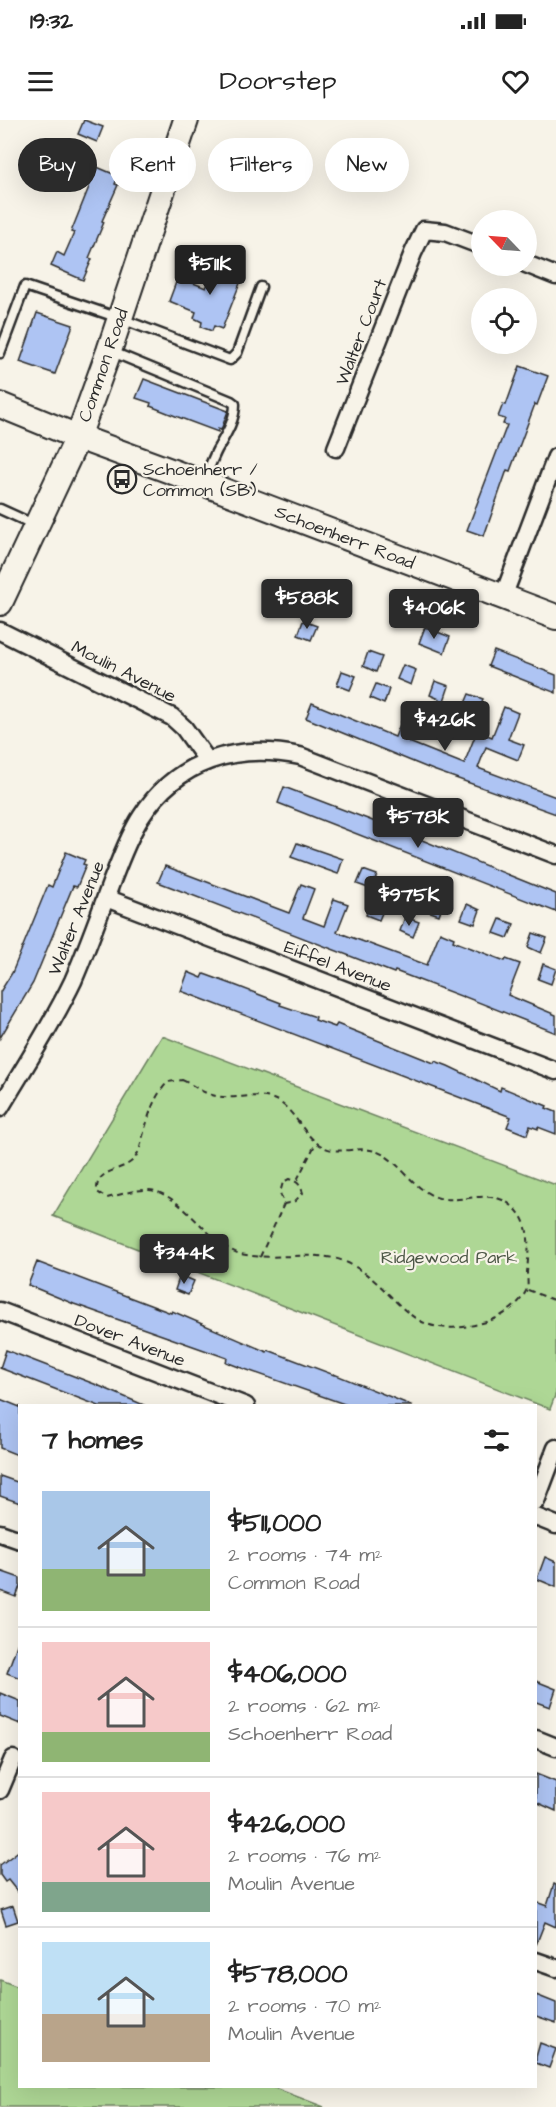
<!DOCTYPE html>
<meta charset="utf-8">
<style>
body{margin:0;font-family:"Architects Daughter",sans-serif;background:#f6f6f6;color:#222;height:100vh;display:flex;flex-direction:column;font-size:22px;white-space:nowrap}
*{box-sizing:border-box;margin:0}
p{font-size:20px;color:#767676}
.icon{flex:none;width:33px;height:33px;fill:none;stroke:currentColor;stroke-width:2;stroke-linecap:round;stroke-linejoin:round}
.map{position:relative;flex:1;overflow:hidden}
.side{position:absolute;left:18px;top:1284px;width:519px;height:684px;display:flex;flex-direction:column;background:#fff;border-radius:0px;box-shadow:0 6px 24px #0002}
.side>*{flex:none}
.top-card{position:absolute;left:18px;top:18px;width:520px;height:54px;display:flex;gap:12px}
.needle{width:39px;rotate:295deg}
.tools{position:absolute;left:471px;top:90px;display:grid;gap:12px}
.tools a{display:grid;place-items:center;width:66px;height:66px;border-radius:50%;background:#fff;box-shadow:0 6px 24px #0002;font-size:30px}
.price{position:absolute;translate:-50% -51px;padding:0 14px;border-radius:6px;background:#2b2b2b;color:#fff;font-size:20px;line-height:39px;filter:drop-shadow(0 2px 3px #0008)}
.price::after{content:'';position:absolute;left:50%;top:36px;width:18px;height:14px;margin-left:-9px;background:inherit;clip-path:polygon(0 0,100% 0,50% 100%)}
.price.active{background:#222;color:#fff}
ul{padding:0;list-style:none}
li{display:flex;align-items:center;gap:18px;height:150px;padding:0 24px}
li+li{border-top:2px solid #e0e0e0}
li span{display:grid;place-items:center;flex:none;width:168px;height:120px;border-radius:0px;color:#555}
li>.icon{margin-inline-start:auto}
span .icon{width:72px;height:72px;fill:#fffc;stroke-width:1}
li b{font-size:26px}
h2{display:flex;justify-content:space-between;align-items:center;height:72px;padding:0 24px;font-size:26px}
.chip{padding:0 21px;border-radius:27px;background:#fff;box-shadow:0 6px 24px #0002;font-size:21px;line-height:54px}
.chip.active{background:#2b2b2b;color:#fff}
.status{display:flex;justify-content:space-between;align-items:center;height:42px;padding:0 30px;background:#fff;direction:ltr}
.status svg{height:16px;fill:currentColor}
header{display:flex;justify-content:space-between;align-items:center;height:78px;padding:0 24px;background:#fff;font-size:27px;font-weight:600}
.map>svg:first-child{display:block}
.green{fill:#aed795;stroke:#6c8160;stroke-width:1.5}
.building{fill:#aec4f3;stroke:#2b2b2b;stroke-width:1.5}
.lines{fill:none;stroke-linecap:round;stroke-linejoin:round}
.lane-casing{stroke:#2b2b2b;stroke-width:13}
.street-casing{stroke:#2b2b2b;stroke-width:21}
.secondary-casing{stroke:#2b2b2b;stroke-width:28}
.path{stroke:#2b2b2b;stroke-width:2;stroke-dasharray:6 4.5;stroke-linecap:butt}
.lane{stroke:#f7f3e8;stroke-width:8}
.street{stroke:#f7f3e8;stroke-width:16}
.secondary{stroke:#f7f3e8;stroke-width:24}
.labels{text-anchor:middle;stroke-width:4.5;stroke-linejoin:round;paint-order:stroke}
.street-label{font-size:18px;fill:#2b2b2b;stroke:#f7f3e8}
.poi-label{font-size:18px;fill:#2b2b2b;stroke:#f7f3e8;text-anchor:start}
.park-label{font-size:18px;fill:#4c5646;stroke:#f7f3e8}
</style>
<div class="status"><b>19:32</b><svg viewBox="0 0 49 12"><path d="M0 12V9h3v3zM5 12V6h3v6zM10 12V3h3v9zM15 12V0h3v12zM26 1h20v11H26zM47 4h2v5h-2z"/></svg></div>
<header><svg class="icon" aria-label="menu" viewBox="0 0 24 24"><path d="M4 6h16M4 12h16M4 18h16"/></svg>Doorstep<svg class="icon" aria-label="heart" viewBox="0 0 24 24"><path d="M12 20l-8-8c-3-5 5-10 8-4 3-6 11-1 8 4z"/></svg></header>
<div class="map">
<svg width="556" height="1987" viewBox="0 0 556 1987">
<rect width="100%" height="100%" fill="#f7f3e8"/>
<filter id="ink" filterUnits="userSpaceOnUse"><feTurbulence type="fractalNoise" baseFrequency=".0167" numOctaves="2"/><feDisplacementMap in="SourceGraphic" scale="12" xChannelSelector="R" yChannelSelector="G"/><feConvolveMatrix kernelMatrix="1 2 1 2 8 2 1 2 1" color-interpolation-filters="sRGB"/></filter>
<g filter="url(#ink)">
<g class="green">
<polygon points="162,916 556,1065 556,1273 550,1289 53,1096"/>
<polygon points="0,1860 19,1867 20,1966 272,1967 324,1987 0,1987"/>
</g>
<g class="building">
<polygon points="84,0 103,7 97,22 78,14"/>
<polygon points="97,47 118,56 115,64 118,65 102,101 104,102 89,138 92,139 83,160 51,146 57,132 64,136 74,113 71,112"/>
<polygon points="216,142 244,153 222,209 214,206 212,211 201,207 202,202 194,198 196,192 169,181 178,157 206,168"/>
<polygon points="37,193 73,205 55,254 20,242"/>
<polygon points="520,246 548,256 537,285 535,284 510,351 507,350 484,416 467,410 507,305 503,304 505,299 498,297 503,284 506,285"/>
<polygon points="144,259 228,291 221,310 218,309 218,312 178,297 150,286 151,283 136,278"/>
<polygon points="303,501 317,506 311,520 298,515"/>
<polygon points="425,507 450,517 444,533 419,523"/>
<polygon points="494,531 556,555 556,573 488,546"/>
<polygon points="368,532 382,537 376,552 363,546"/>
<polygon points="403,545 416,550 411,565 397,559"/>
<polygon points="342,551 356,556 350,570 337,565"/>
<polygon points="435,561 449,566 444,581 430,575"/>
<polygon points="376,564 389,569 384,584 370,578"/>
<polygon points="469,574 483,579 477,594 463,588"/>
<polygon points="312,583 395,617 408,584 422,590 409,622 464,644 477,611 492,617 504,587 518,593 508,619 524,625 518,640 486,627 478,648 556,677 556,694 433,650 306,598"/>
<polygon points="284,667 412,716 556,774 556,792 278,683"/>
<polygon points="297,723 343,739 338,754 291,737"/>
<polygon points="66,732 85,740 83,744 86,745 77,767 73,766 33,863 0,918 0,872 12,853 48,765 52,767"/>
<polygon points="165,746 289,793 301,764 314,769 303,798 324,806 334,779 348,784 337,812 427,845 440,812 454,818 453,821 505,841 506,839 520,844 508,875 556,895 556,913 463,876 463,877 395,851 394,853 158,762"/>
<polygon points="363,750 377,755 371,769 357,764"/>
<polygon points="400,758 413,763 408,777 394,772"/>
<polygon points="431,776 444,781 439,795 425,790"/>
<polygon points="371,780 385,786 379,800 366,795"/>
<polygon points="467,784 480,790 475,804 461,799"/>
<polygon points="405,797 419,802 413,817 400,811"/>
<polygon points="500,799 514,804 508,818 494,813"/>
<polygon points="533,813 547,818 541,833 528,827"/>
<polygon points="543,844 556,849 551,864 538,859"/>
<polygon points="188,852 202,858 204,854 237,866 281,883 280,885 316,897 315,900 335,907 337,904 434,943 435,941 448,946 500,971 501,967 547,986 546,988 556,992 556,1014 538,1007 538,1009 530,1006 527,1015 507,1007 511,997 181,871"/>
<polygon points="37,1142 171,1193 172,1191 267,1232 268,1230 334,1255 334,1254 413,1286 350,1286 239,1247 226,1242 227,1238 74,1184 28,1165"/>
<polygon points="180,1155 194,1161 188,1175 175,1170"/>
<polygon points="6,1230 97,1265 146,1286 99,1286 0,1248"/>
<polygon points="0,1279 20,1287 20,1336 0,1328"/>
<polygon points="0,1356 20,1363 20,1383 0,1376"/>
<polygon points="545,1437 556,1442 556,1467 537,1459"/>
<polygon points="0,1451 20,1458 20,1466 16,1477 0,1471"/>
<polygon points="18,1522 20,1522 20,1558 7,1553"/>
<polygon points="536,1561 556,1569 550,1587 536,1582"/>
<polygon points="0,1573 20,1581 20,1604 0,1596"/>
<polygon points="536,1654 556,1662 556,1691 536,1682"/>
<polygon points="20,1730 20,1775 8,1760 5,1762 0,1755 0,1745"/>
<polygon points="554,1764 556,1765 556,1807 545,1802 536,1825 536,1782 547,1786"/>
<polygon points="13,1786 18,1801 6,1805 1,1790"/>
<polygon points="536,1875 556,1883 556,1903 536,1896"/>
<polygon points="540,1923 556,1929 549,1948 536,1943 536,1937"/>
</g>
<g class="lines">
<g class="lane-casing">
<g id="lane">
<path d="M110,231L231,281L235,284C235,301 225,316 217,330C212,340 208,351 203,362"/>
<polyline points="0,233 25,166 119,198 230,240 237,233 261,167"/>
<polyline points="0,389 35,405"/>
</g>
</g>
<g class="street-casing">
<g id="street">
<polyline points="526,144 556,156"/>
<polyline points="336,328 413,133 424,110 445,112 482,126"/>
<polyline points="503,477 556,337"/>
<polyline points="0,511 172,597 184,608 207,640"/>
<polyline points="106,778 556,951"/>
<path d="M0,988C25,946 52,905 73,861C87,829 99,796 111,763C120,741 128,717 141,697C177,640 236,623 300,636L556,735"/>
<polyline points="0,1191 246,1286"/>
<polyline points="536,1381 556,1328"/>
<polyline points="536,1397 556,1405"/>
<polyline points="0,1413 20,1420"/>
<polyline points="536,1619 556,1627"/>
<polyline points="0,1670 13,1639"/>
<polyline points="536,1841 556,1848"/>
</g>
</g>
<g class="secondary-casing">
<g id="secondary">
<polyline points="0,285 78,317 203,363 556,497"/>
<polyline points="0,483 78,317 109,231 186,0"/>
</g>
</g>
<g class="path">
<path d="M182,960C192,964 201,972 212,975C231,981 254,972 273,979C293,986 302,1014 320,1025C337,1037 356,1025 375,1031C400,1039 412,1070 439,1078C464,1084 490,1067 512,1086C532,1102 529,1129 527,1152C527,1158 529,1166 526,1171C518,1187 499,1199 482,1203C403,1224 404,1171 348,1143C318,1128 274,1142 241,1134C212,1128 181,1072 149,1070C135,1069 120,1075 107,1078L97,1072C95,1047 123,1053 135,1038C140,1031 141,1023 143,1016C149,995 153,977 168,962Z"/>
<polyline points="297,1060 316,1023"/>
<path d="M260,1137L284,1084L280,1073L283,1062L289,1059C298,1062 300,1064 303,1073L294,1082L284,1084"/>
<polyline points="528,1170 556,1181"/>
</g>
<use href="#lane" class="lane"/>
<use href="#street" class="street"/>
<use href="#secondary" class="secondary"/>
</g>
</g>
<defs>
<g id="bus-ring" transform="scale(1.5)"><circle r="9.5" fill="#f7f3e8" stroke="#2b2b2b" stroke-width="1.5"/><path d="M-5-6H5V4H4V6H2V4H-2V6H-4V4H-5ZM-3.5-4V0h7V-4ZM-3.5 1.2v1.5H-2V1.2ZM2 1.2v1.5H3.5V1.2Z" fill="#2b2b2b"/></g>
</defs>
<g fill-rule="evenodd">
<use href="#bus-ring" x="122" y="359"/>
</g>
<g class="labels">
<g class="street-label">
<text transform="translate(361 212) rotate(-69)" y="6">Walter Court</text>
<text transform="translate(103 245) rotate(-71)" y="6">Common Road</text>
<text transform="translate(345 417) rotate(21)" y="6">Schoenherr Road</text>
<text transform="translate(124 551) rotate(27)" y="6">Moulin Avenue</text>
<text transform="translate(76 798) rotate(-68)" y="6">Walter Avenue</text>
<text transform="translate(338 846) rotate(21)" y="6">Eiffel Avenue</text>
<text transform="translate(130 1220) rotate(21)" y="6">Dover Avenue</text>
</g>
<g class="poi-label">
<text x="143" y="355">Schoenherr /<tspan x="143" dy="21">Common (SB)</tspan></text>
</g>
<g class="park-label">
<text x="449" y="1143">Ridgewood Park</text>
</g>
</g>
</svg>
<div class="tools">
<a><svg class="needle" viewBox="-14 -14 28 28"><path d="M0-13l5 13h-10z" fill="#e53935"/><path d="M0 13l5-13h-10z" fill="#767676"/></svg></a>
<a><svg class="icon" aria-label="locate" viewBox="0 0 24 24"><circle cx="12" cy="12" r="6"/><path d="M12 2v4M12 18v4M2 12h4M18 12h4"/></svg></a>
</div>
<b class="price active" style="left:210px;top:176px">$511K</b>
<b class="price" style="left:307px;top:510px">$588K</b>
<b class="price" style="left:434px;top:520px">$406K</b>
<b class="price" style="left:445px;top:632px">$426K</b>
<b class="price" style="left:418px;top:729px">$578K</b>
<b class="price" style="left:409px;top:807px">$975K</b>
<b class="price" style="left:184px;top:1165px">$344K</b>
<div class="top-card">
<a class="chip active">Buy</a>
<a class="chip">Rent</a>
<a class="chip">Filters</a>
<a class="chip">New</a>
</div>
<section class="side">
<h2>7 homes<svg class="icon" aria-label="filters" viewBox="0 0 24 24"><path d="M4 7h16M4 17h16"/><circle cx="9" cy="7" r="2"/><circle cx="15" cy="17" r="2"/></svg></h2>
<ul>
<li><span style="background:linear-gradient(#a9c7e8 65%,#8fb573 0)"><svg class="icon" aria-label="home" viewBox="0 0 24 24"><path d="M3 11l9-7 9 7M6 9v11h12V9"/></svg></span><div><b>$511,000</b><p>2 rooms · 74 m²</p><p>Common Road</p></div></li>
<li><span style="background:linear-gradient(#f6c9c9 75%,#8fb573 0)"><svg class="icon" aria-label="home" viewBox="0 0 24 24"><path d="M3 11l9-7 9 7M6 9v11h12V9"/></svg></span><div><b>$406,000</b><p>2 rooms · 62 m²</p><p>Schoenherr Road</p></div></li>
<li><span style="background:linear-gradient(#f6c9c9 75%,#7fa58c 0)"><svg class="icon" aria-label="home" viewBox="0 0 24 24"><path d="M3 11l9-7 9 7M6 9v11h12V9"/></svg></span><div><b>$426,000</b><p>2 rooms · 76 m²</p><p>Moulin Avenue</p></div></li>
<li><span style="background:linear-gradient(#bfe0f5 60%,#b9a48a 0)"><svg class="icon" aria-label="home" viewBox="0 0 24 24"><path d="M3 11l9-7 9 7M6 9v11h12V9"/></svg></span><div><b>$578,000</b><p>2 rooms · 70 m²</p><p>Moulin Avenue</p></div></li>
</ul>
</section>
</div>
